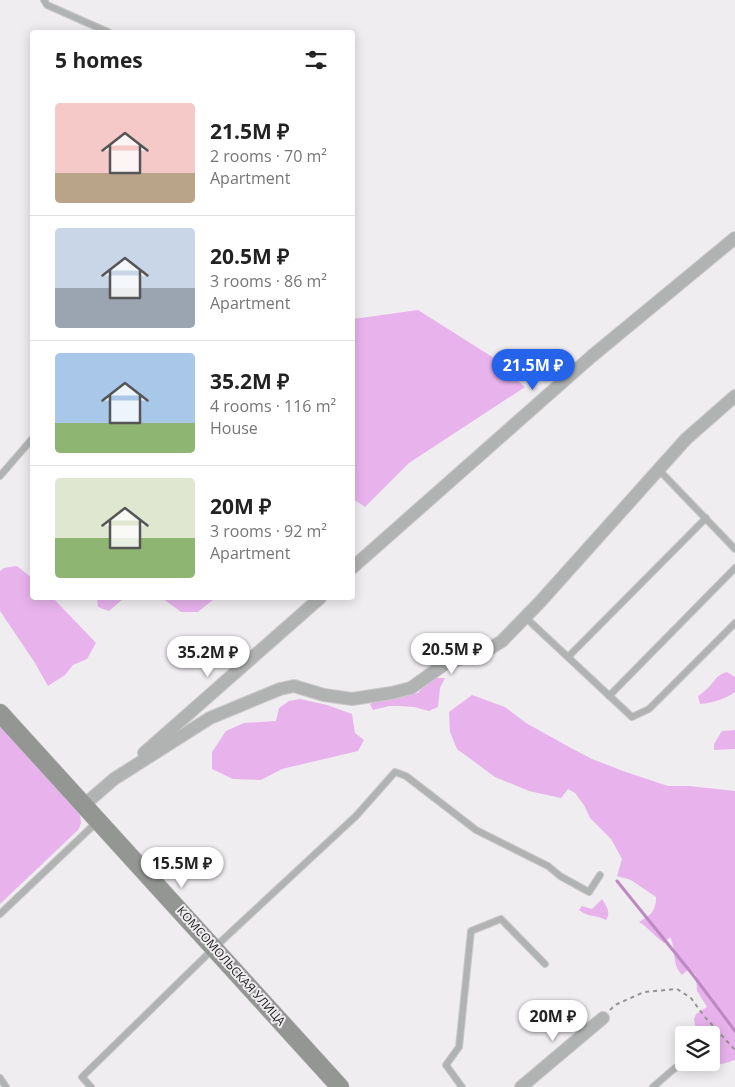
<!DOCTYPE html>
<meta charset="utf-8">
<style>
body{margin:0;font-family:"Open Sans",sans-serif;background:#f2f2f2;color:#222;height:100vh;display:flex;flex-direction:column;font-size:19px;white-space:nowrap}
*{box-sizing:border-box;margin:0}
p{font-size:16px;color:#767676}
.icon{flex:none;width:28px;height:28px;fill:none;stroke:currentColor;stroke-width:2;stroke-linecap:round;stroke-linejoin:round}
.map{position:relative;flex:1;overflow:hidden}
.drawer{position:absolute;left:30px;top:30px;width:325px;height:570px;display:flex;flex-direction:column;background:#fff;border-radius:5px;box-shadow:0 2px 12px #0003}
.drawer>*{flex:none}
.tools{position:absolute;left:675px;top:1026px;display:grid;gap:10px}
.tools a{display:grid;place-items:center;width:45px;height:45px;border-radius:5px;background:#fff;box-shadow:0 2px 12px #0003;font-size:25px}
.price{position:absolute;translate:-50% -42px;padding:0 11px;border-radius:18px;background:#fff;color:#222;font-size:16px;line-height:32px;filter:drop-shadow(0 1px 2px #0008)}
.price::after{content:'';position:absolute;left:50%;top:30px;width:15px;height:11px;margin-left:-8px;background:inherit;clip-path:polygon(0 0,100% 0,50% 100%)}
.price.selected{background:#2563eb;color:#fff}
ul{padding:0;list-style:none}
li{display:flex;align-items:center;gap:15px;height:125px;padding:0 25px}
li+li{border-top:1px solid #e0e0e0}
li span{display:grid;place-items:center;flex:none;width:140px;height:100px;border-radius:5px;color:#555}
li>.icon{margin-inline-start:auto}
span .icon{width:60px;height:60px;fill:#fffc;stroke-width:1}
li b{font-size:21px}
h2{display:flex;justify-content:space-between;align-items:center;height:60px;padding:0 25px;font-size:21px}
.map>svg:first-child{display:block}
.green{fill:#e8b3ed}
.lines{fill:none;stroke-linecap:round;stroke-linejoin:round}
.stream{stroke:#bd89c2;stroke-width:3}
.lane-casing{stroke:#cbc8cb;stroke-width:8}
.street-casing{stroke:#cbc8cb;stroke-width:14}
.secondary-casing{stroke:#cbc8cb;stroke-width:19}
.path{stroke:#949294;stroke-width:2;stroke-dasharray:4 4;stroke-linecap:butt}
.lane{stroke:#b1b3b2;stroke-width:6}
.street{stroke:#b1b3b2;stroke-width:12}
.secondary{stroke:#949694;stroke-width:18}
.labels{text-anchor:middle;stroke-width:4;stroke-linejoin:round;paint-order:stroke}
.street-label{font-size:12px;fill:#212021;stroke:#f0edf0}
</style>
<div class="map">
<svg width="735" height="1087" viewBox="0 0 735 1087">
<rect width="100%" height="100%" fill="#f0edf0"/>
<g class="green">
<polygon points="418,310 494,358 525,387 409,463 365,507 353,499 353,319"/>
<polygon points="17,566 32,578 32,598 53,598 96,643 87,659 73,665 65,675 48,686 35,663 0,611 0,571 4,568"/>
<polygon points="97,598 124,598 109,611 98,607"/>
<polygon points="162,598 215,598 198,612 181,612"/>
<path d="M727,672L735,677V692C725,699 713,703 700,704L698,696C702,693 705,691 708,688C715,681 716,675 727,672Z"/>
<polygon points="432,678 445,678 440,688 438,707 429,711 414,707 399,706 389,706 373,710 370,704 378,700 418,693"/>
<path d="M472,695L505,707L526,723L571,748L592,759L623,771L668,786H689L735,791V1060L722,1064L700,1063L711,1062V1035H695L696,1030L694,1019L696,1014L707,1007L697,991L696,975L689,969L682,975C671,963 677,951 670,937L664,943C654,936 649,928 639,922C651,915 656,911 656,897L631,880L617,876L622,859L611,839L590,818L584,805L575,793L568,789L561,798L529,791L495,777L457,749L450,732L449,712Z"/>
<polygon points="300,699 327,705 352,714 355,733 364,740 358,751 282,769 261,780 233,779 212,769 212,752 226,731 244,723 276,721 279,708 289,701"/>
<path d="M0,724L77,809C81,817 83,822 78,830L0,904Z"/>
<polygon points="735,730 735,749 714,750 714,744 722,731"/>
<path d="M602,899C607,907 611,912 606,920C597,915 587,917 579,910L582,906L592,909Z"/>
</g>
<g class="lines">
<polyline class="stream" points="617,881 693,975 735,1031"/>
<g class="lane-casing">
<g id="lane">
<polyline points="44,0 47,5 108,32"/>
<polyline points="658,469 735,549"/>
<polyline points="0,476 32,439"/>
<polyline points="525,617 632,717 649,709 735,623"/>
<polyline points="568,657 706,518"/>
<polyline points="609,696 735,568"/>
<polyline points="0,914 98,821"/>
<polyline points="0,1078 6,1087"/>
<polyline points="91,1087 82,1077 214,948 356,816 395,772 406,776 476,830 548,866 560,876 589,892 600,875"/>
<polyline points="462,1087 446,1065 459,1047 471,931 501,919 545,964"/>
<polyline points="653,1087 675,1068"/>
</g>
</g>
<g class="street-casing">
<g id="street">
<polyline points="352,568 592,356 735,238"/>
<polyline points="144,753 320,598"/>
<polyline points="84,805 114,779 210,718 280,689 294,686 324,695 352,699 391,693 411,688 446,663 486,651 502,641 540,602 686,439 735,396"/>
<polyline points="521,1087 603,1018"/>
</g>
</g>
<g class="secondary-casing">
<polyline id="secondary" points="0,713 340,1087"/>
</g>
<polyline class="path" points="610,1010 615,1005 644,992 677,989 691,998 704,1016 735,1050"/>
<use href="#lane" class="lane"/>
<use href="#street" class="street"/>
<use href="#secondary" class="secondary"/>
</g>
<g class="labels">
<g class="street-label">
<text transform="translate(231 966) rotate(48)" y="4">КОМСОМОЛЬСКАЯ УЛИЦА</text>
</g>
</g>
</svg>
<div class="tools">
<a><svg class="icon" aria-label="layers" viewBox="0 0 24 24"><path d="M12 4l9 5-9 5-9-5zM3 14l9 5 9-5"/></svg></a>
</div>
<b class="price selected" style="left:533px;top:391px">21.5M ₽</b>
<b class="price" style="left:452px;top:675px">20.5M ₽</b>
<b class="price" style="left:208px;top:678px">35.2M ₽</b>
<b class="price" style="left:182px;top:889px">15.5M ₽</b>
<b class="price" style="left:553px;top:1042px">20M ₽</b>
<section class="drawer">
<h2>5 homes<svg class="icon" aria-label="filters" viewBox="0 0 24 24"><path d="M4 7h16M4 17h16"/><circle cx="9" cy="7" r="2"/><circle cx="15" cy="17" r="2"/></svg></h2>
<ul>
<li><span style="background:linear-gradient(#f6c9c9 70%,#b9a48a 0)"><svg class="icon" aria-label="home" viewBox="0 0 24 24"><path d="M3 11l9-7 9 7M6 9v11h12V9"/></svg></span><div><b>21.5M ₽</b><p>2 rooms · 70 m²</p><p>Apartment</p></div></li>
<li><span style="background:linear-gradient(#c9d6e8 60%,#9aa5b1 0)"><svg class="icon" aria-label="home" viewBox="0 0 24 24"><path d="M3 11l9-7 9 7M6 9v11h12V9"/></svg></span><div><b>20.5M ₽</b><p>3 rooms · 86 m²</p><p>Apartment</p></div></li>
<li><span style="background:linear-gradient(#a9c7e8 70%,#8fb573 0)"><svg class="icon" aria-label="home" viewBox="0 0 24 24"><path d="M3 11l9-7 9 7M6 9v11h12V9"/></svg></span><div><b>35.2M ₽</b><p>4 rooms · 116 m²</p><p>House</p></div></li>
<li><span style="background:linear-gradient(#dfe7d0 60%,#8fb573 0)"><svg class="icon" aria-label="home" viewBox="0 0 24 24"><path d="M3 11l9-7 9 7M6 9v11h12V9"/></svg></span><div><b>20M ₽</b><p>3 rooms · 92 m²</p><p>Apartment</p></div></li>
</ul>
</section>
</div>
